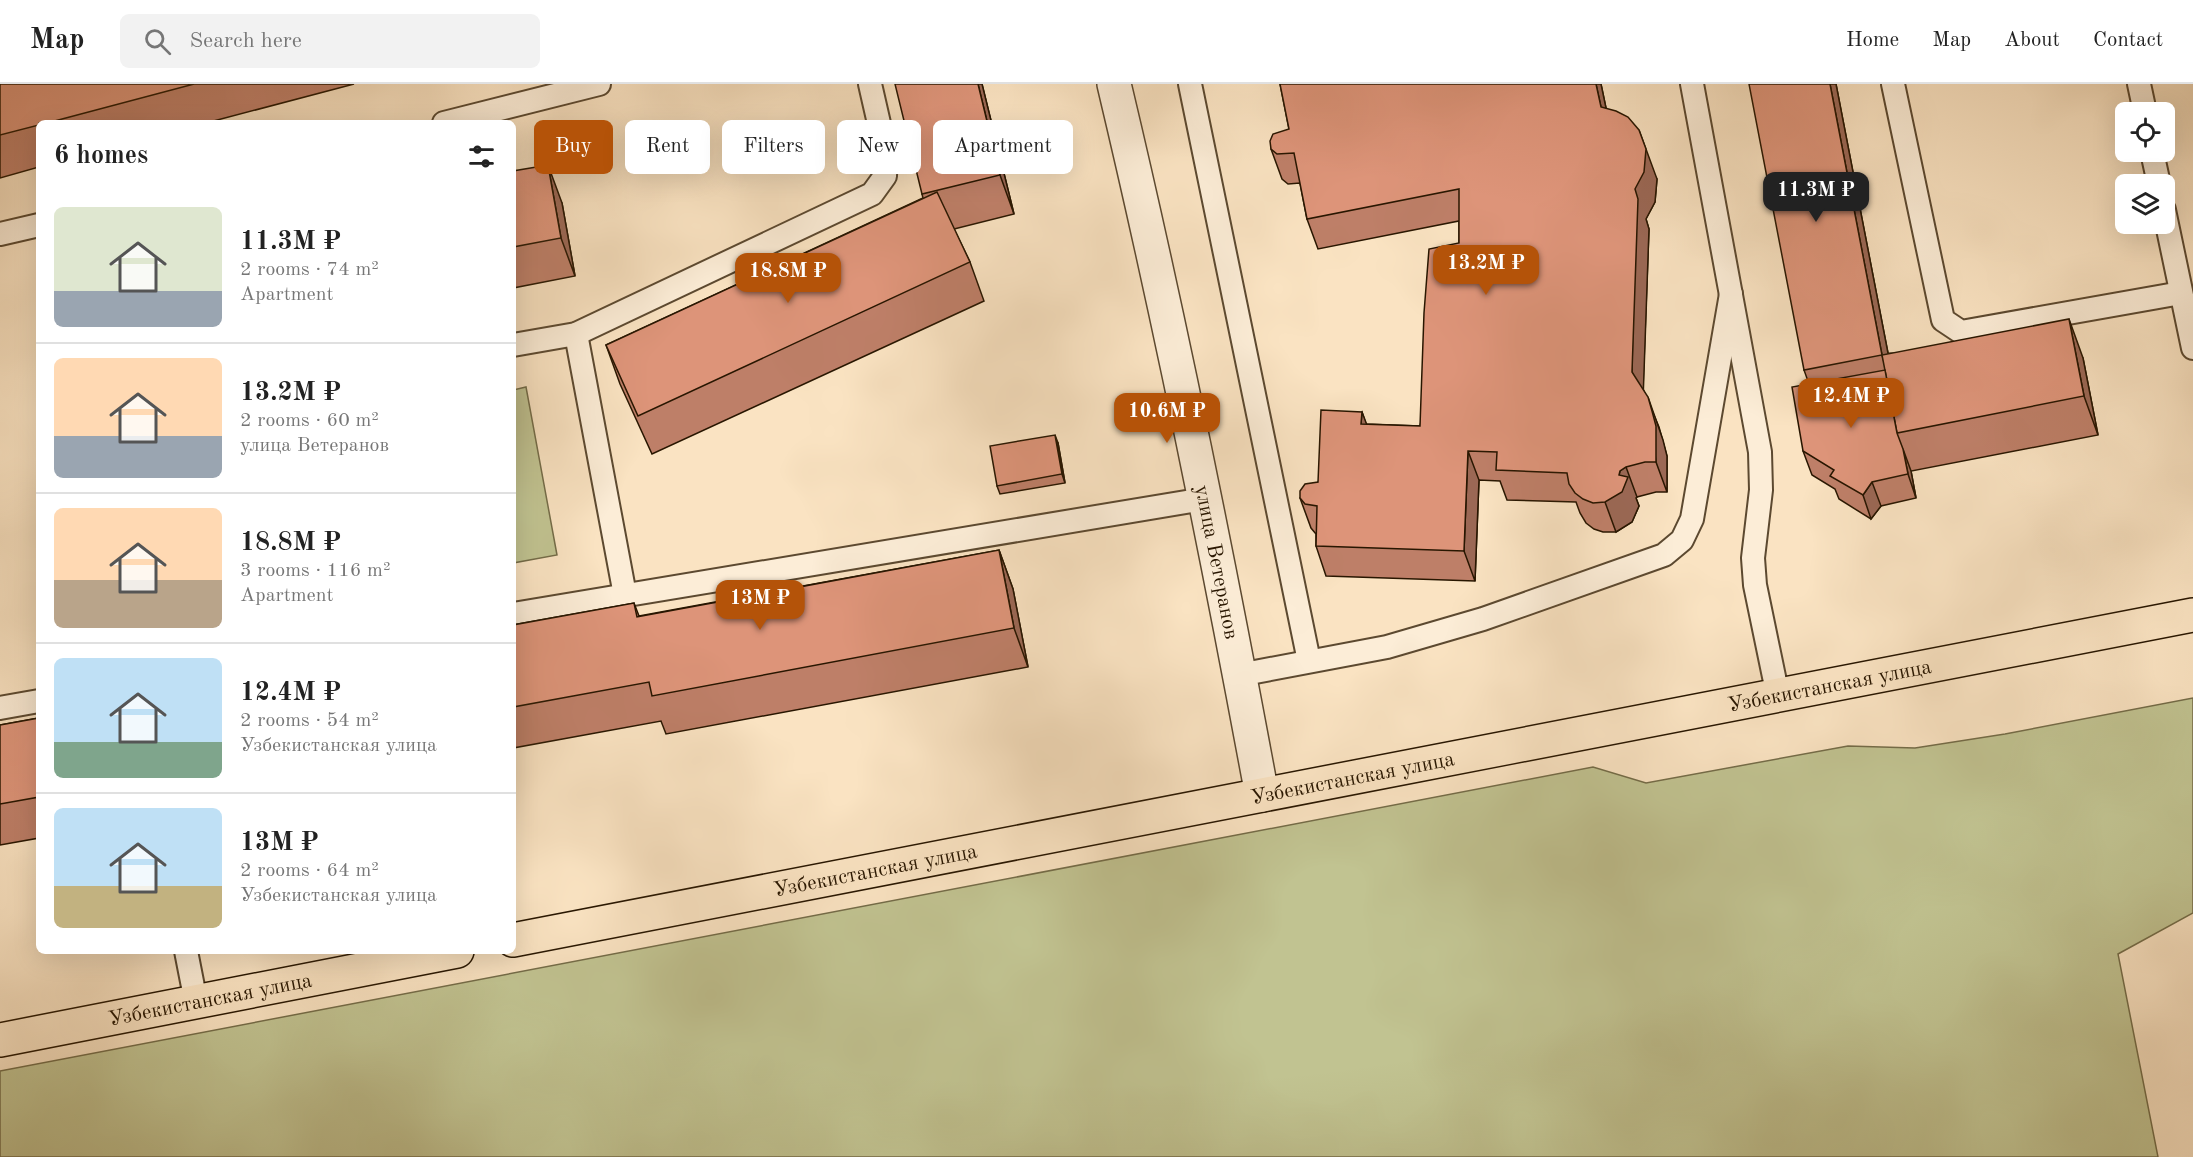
<!DOCTYPE html>
<meta charset="utf-8">
<style>
body{margin:0;font-family:"Old Standard TT",serif;background:#f2f2f2;color:#222;height:100vh;display:flex;flex-direction:column;font-size:22px;white-space:nowrap}
*{box-sizing:border-box;margin:0}
p{font-size:20px;color:#767676}
.icon{flex:none;width:33px;height:33px;fill:none;stroke:currentColor;stroke-width:2;stroke-linecap:round;stroke-linejoin:round}
.map{position:relative;flex:1;overflow:hidden}
.side{position:absolute;left:36px;top:36px;width:480px;height:834px;display:flex;flex-direction:column;background:#fff;border-radius:9px;box-shadow:0 6px 24px #0002}
.side>*{flex:none}
.hud{position:absolute;left:534px;top:36px;width:570px;height:54px;display:flex;gap:12px}
.tools{position:absolute;left:2115px;top:18px;display:grid;gap:12px}
.tools a{display:grid;place-items:center;width:60px;height:60px;border-radius:9px;background:#fff;box-shadow:0 6px 24px #0002;font-size:30px}
.price{position:absolute;translate:-50% -51px;padding:0 14px;border-radius:12px;background:#b45309;color:#fff;font-size:20px;line-height:39px;filter:drop-shadow(0 2px 3px #0008)}
.price::after{content:'';position:absolute;left:50%;top:36px;width:18px;height:14px;margin-left:-9px;background:inherit;clip-path:polygon(0 0,100% 0,50% 100%)}
.price.on{background:#222;color:#fff}
ul{padding:0;list-style:none}
li{display:flex;align-items:center;gap:18px;height:150px;padding:0 18px}
li+li{border-top:2px solid #e0e0e0}
li span{display:grid;place-items:center;flex:none;width:168px;height:120px;border-radius:9px;color:#555}
li>.icon{margin-inline-start:auto}
span .icon{width:72px;height:72px;fill:#fffc;stroke-width:1}
li b{font-size:26px}
h2{display:flex;justify-content:space-between;align-items:center;height:72px;padding:0 18px;font-size:26px}
.chip{padding:0 21px;border-radius:9px;background:#fff;box-shadow:0 6px 24px #0002;font-size:21px;line-height:54px}
.chip.on{background:#b45309;color:#fff}
header{display:flex;align-items:center;gap:36px;box-sizing:border-box;height:84px;padding:0 30px;background:#fff;border-bottom:2px solid #e0e0e0}
header strong{font-size:28px}
nav{display:flex;gap:33px;margin-inline-start:auto;font-size:21px}
.search{width:420px;height:54px;background:#f2f2f2;display:flex;align-items:center;gap:15px;box-sizing:border-box;padding:0 21px;border-radius:9px;color:#767676;font-size:22px}
.map>svg:first-child{display:block}
.green{fill:#c1c391;stroke:#746c48;stroke-width:1.5}
.lines{fill:none;stroke-linecap:round;stroke-linejoin:round}
.lane-casing{stroke:#5c4930;stroke-width:26}
.street-casing{stroke:#5c4930;stroke-width:36}
.primary-casing{stroke:#281600;stroke-width:36}
.lane{stroke:#fcedd7;stroke-width:22}
.street{stroke:#fcedd7;stroke-width:33}
.primary{stroke:#fae3c2;stroke-width:33}
.wall{fill:#be7f68;stroke:#281600;stroke-width:1.5}
.shaded-wall{fill:#9b6855;stroke:#281600;stroke-width:1.5}
.building{fill:#dd9479;stroke:#281600;stroke-width:1.5}
.labels{text-anchor:middle;stroke-width:4.5;stroke-linejoin:round;paint-order:stroke}
.street-label{font-size:21px;fill:#281600;stroke:#fcedd7}
</style>
<header>
<strong>Map</strong>
<div class="search"><svg class="icon" aria-label="search" viewBox="0 0 24 24"><circle cx="10" cy="10" r="6"/><path d="M15 15l6 6"/></svg>Search here</div>
<nav><a>Home</a><a>Map</a><a>About</a><a>Contact</a></nav>
</header>
<div class="map">
<svg width="2193" height="1073" viewBox="0 0 2193 1073">
<rect width="100%" height="100%" fill="#fae3c2"/>
<filter id="stains"><feTurbulence type="fractalNoise" baseFrequency=".00333" numOctaves="4"/><feColorMatrix values="0 0 0 0 .2 0 0 0 0 .09 0 0 0 0 .02 0 0 0 .5 -.17"/></filter>
<radialGradient id="worn" r=".72"><stop offset=".6" stop-color="#630" stop-opacity="0"/><stop offset="1" stop-color="#630" stop-opacity=".3"/></radialGradient>
<g class="green">
<polygon points="526,303 557,471 513,479 513,306"/>
<polygon points="2193,614 2193,829 2118,870 2158,1073 0,1073 0,987 1593,683 1646,699 1848,662 1915,664 2005,650"/>
</g>
<g class="lines">
<g class="lane-casing">
<g id="lane">
<polyline points="1190,0 1309,577"/>
<polyline points="1692,0 1760,368 1761,406 1753,474 1755,501 1778,612"/>
<polyline points="1893,0 1943,236 1961,248 2181,209"/>
<polyline points="2139,0 2145,28"/>
<polyline points="444,39 599,0"/>
<polyline points="2152,68 2159,100"/>
<polyline points="2164,126 2193,264"/>
<polyline points="0,150 39,141"/>
<polyline points="576,250 625,511"/>
<polyline points="513,261 576,250 872,110 885,92 886,70 870,0"/>
<polyline points="513,530 1204,415"/>
<polyline points="1239,591 1387,563 1483,535 1664,471 1682,456 1692,435 1731,210"/>
<polyline points="0,624 39,617"/>
<polyline points="186,867 196,918"/>
</g>
</g>
<g class="street-casing">
<g id="street">
<path id="s1" d="M1114,0C1170,235 1218,473 1262,711"/>
</g>
</g>
<g class="primary-casing">
<g id="primary">
<path id="s2" d="M513,856L2193,531"/>
<path id="s3" d="M0,956L457,867"/>
</g>
</g>
<use href="#lane" class="lane"/>
<use href="#street" class="street"/>
<use href="#primary" class="primary"/>
</g>
<g class="wall">
<polygon points="0,0 354,0 206,39 39,39 39,83 0,94"/>
<polygon points="982,0 1014,130 954,145 970,178 984,217 652,370 620,300 606,261 923,114 922,110"/>
<polygon points="1280,0 1601,0 1606,24 1657,95 1655,118 1646,135 1649,145 1643,305 1659,343 1667,372 1667,408 1656,408 1637,413 1636,414 1639,422 1632,438 1616,448 1603,448 1594,445 1586,439 1580,429 1576,418 1507,416 1500,397 1479,396 1475,497 1326,492 1316,462 1316,450 1311,444 1300,414 1318,398 1362,328 1366,340 1420,342 1459,159 1459,137 1318,165 1307,135 1300,99 1288,100 1282,95 1271,65 1289,45"/>
<polygon points="1836,0 1888,269 2083,274 2098,351 1911,387 1916,414 1881,422 1871,435 1839,415 1835,405 1812,391 1803,367 1809,300 1804,286"/>
<polygon points="513,87 562,119 575,192 513,204"/>
<polygon points="1058,359 1065,399 1000,410 997,402"/>
<polygon points="999,466 1013,505 1028,583 666,650 661,637 513,664 513,541 634,519 639,532"/>
<polygon points="39,634 39,754 0,761 0,641"/>
</g>
<g class="shaded-wall">
<polygon points="978,0 982,0 1014,130 1000,91"/>
<polygon points="1596,0 1601,0 1612,53 1601,23"/>
<polygon points="1830,0 1836,0 1903,347 1882,271"/>
<polygon points="1639,46 1657,95 1655,118 1646,135 1649,145 1643,317 1632,288 1635,105"/>
<polygon points="548,81 562,119 575,192 561,154"/>
<polygon points="2069,235 2083,274 2098,351 2084,312"/>
<polygon points="1648,313 1663,356 1667,372 1667,408 1656,378"/>
<polygon points="1362,328 1373,357 1361,340"/>
<polygon points="1055,351 1058,359 1065,399 1062,390"/>
<polygon points="1903,365 1911,387 1916,414 1908,390"/>
<polygon points="1468,367 1479,396 1475,497 1464,467"/>
<polygon points="1626,383 1637,413 1636,414 1639,422 1632,438 1616,448 1605,418 1619,391 1620,387"/>
<polygon points="1872,398 1881,422 1871,435 1863,411"/>
<polygon points="999,466 1013,505 1028,583 1014,544"/>
</g>
<g class="building">
<polygon points="0,0 194,0 47,39 39,39 39,41 0,51"/>
<polygon points="895,0 978,0 1000,91 922,110"/>
<polygon points="1280,0 1596,0 1601,23 1616,27 1628,33 1639,46 1646,65 1644,88 1635,105 1638,115 1632,288 1648,313 1652,327 1656,342 1656,378 1645,378 1626,383 1620,387 1619,391 1628,393 1622,408 1605,418 1593,419 1583,415 1575,409 1569,400 1567,389 1496,386 1497,368 1468,367 1464,467 1316,462 1317,422 1305,420 1300,414 1300,407 1305,400 1318,398 1321,326 1362,328 1361,340 1420,342 1424,229 1429,165 1459,159 1459,105 1307,135 1294,69 1277,70 1271,65 1270,57 1273,50 1289,45"/>
<polygon points="1749,0 1830,0 1882,271 1804,286"/>
<polygon points="548,81 561,154 513,163 513,87"/>
<polygon points="937,108 970,178 638,332 606,261"/>
<polygon points="2069,235 2084,312 1897,349 1882,271"/>
<polygon points="1885,286 1897,349 1903,365 1908,390 1872,398 1863,411 1830,392 1834,386 1803,367 1792,303"/>
<polygon points="1055,351 1062,390 997,402 990,362"/>
<polygon points="999,466 1014,544 652,612 649,598 513,623 513,541 634,519 637,533"/>
<polygon points="39,634 39,713 0,720 0,641"/>
</g>
<g class="labels">
<g class="street-label">
<text dy="7" stroke="none"><textPath href="#s1" startOffset="489">улица Ветеранов</textPath></text>
<text dy="7" stroke="none"><textPath href="#s2" startOffset="1341">Узбекистанская улица</textPath></text>
<text dy="7" stroke="none"><textPath href="#s2" startOffset="855">Узбекистанская улица</textPath></text>
<text dy="7" stroke="none"><textPath href="#s2" startOffset="369">Узбекистанская улица</textPath></text>
<text dy="7" stroke="none"><textPath href="#s3" startOffset="214">Узбекистанская улица</textPath></text>
</g>
</g>
<rect width="100%" height="100%" filter="url(#stains)"/>
<rect width="100%" height="100%" fill="url(#worn)"/>
</svg>
<div class="tools">
<a><svg class="icon" aria-label="locate" viewBox="0 0 24 24"><circle cx="12" cy="12" r="6"/><path d="M12 2v4M12 18v4M2 12h4M18 12h4"/></svg></a>
<a><svg class="icon" aria-label="layers" viewBox="0 0 24 24"><path d="M12 4l9 5-9 5-9-5zM3 14l9 5 9-5"/></svg></a>
</div>
<b class="price on" style="left:1816px;top:139px">11.3M ₽</b>
<b class="price" style="left:1486px;top:212px">13.2M ₽</b>
<b class="price" style="left:788px;top:220px">18.8M ₽</b>
<b class="price" style="left:1851px;top:345px">12.4M ₽</b>
<b class="price" style="left:1167px;top:360px">10.6M ₽</b>
<b class="price" style="left:760px;top:547px">13M ₽</b>
<div class="hud">
<a class="chip on">Buy</a>
<a class="chip">Rent</a>
<a class="chip">Filters</a>
<a class="chip">New</a>
<a class="chip">Apartment</a>
</div>
<section class="side">
<h2>6 homes<svg class="icon" aria-label="filters" viewBox="0 0 24 24"><path d="M4 7h16M4 17h16"/><circle cx="9" cy="7" r="2"/><circle cx="15" cy="17" r="2"/></svg></h2>
<ul>
<li><span style="background:linear-gradient(#dfe7d0 70%,#9aa5b1 0)"><svg class="icon" aria-label="home" viewBox="0 0 24 24"><path d="M3 11l9-7 9 7M6 9v11h12V9"/></svg></span><div><b>11.3M ₽</b><p>2 rooms · 74 m²</p><p>Apartment</p></div></li>
<li><span style="background:linear-gradient(#ffd9b3 65%,#9aa5b1 0)"><svg class="icon" aria-label="home" viewBox="0 0 24 24"><path d="M3 11l9-7 9 7M6 9v11h12V9"/></svg></span><div><b>13.2M ₽</b><p>2 rooms · 60 m²</p><p>улица Ветеранов</p></div></li>
<li><span style="background:linear-gradient(#ffd9b3 60%,#b9a48a 0)"><svg class="icon" aria-label="home" viewBox="0 0 24 24"><path d="M3 11l9-7 9 7M6 9v11h12V9"/></svg></span><div><b>18.8M ₽</b><p>3 rooms · 116 m²</p><p>Apartment</p></div></li>
<li><span style="background:linear-gradient(#bfe0f5 70%,#7fa58c 0)"><svg class="icon" aria-label="home" viewBox="0 0 24 24"><path d="M3 11l9-7 9 7M6 9v11h12V9"/></svg></span><div><b>12.4M ₽</b><p>2 rooms · 54 m²</p><p>Узбекистанская улица</p></div></li>
<li><span style="background:linear-gradient(#bfe0f5 65%,#c2b280 0)"><svg class="icon" aria-label="home" viewBox="0 0 24 24"><path d="M3 11l9-7 9 7M6 9v11h12V9"/></svg></span><div><b>13M ₽</b><p>2 rooms · 64 m²</p><p>Узбекистанская улица</p></div></li>
</ul>
</section>
</div>
